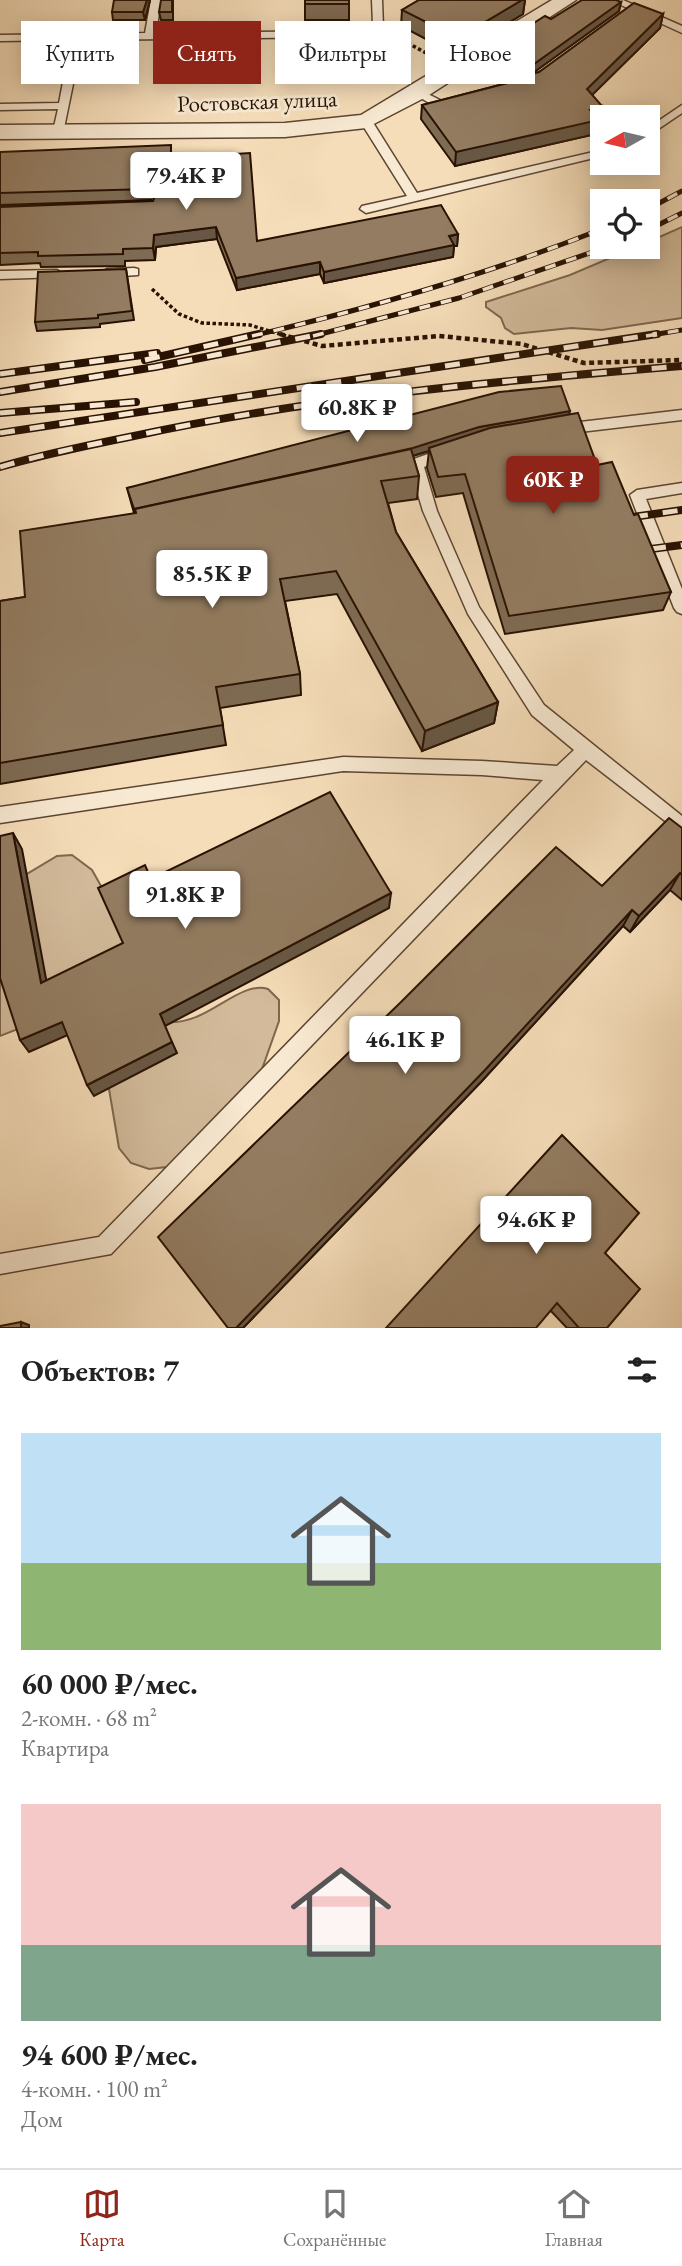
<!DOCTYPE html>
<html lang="ru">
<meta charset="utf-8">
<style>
body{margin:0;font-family:"EB Garamond",serif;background:#f6f6f6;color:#222;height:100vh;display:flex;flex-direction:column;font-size:26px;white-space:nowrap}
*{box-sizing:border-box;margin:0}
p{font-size:23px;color:#767676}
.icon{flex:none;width:38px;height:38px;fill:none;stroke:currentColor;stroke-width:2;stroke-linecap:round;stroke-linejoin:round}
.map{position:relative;height:1328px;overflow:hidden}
.drawer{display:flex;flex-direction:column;background:#fff;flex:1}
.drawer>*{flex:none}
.banner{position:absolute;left:21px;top:21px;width:640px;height:63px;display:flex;gap:14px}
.needle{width:46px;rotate:262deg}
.controls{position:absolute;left:590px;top:105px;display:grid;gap:14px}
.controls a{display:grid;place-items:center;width:70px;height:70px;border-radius:0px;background:#fff;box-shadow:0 4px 18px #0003;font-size:35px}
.price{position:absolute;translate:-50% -60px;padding:0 16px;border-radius:7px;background:#fff;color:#222;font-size:23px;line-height:46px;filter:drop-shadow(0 2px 4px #0008)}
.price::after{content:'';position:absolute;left:50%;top:42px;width:21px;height:16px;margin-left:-10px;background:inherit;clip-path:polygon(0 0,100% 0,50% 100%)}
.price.selected{background:#8f2418;color:#fff}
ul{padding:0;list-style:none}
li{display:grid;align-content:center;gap:14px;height:371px;padding:0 21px}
li span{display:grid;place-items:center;height:217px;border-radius:0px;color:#555}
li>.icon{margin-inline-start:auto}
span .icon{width:126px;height:126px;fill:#fffc;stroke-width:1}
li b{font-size:30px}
h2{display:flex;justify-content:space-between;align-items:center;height:84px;padding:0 21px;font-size:30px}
.pill{padding:0 24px;border-radius:0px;background:#fff;box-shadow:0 4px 18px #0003;font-size:24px;line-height:63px}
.pill.selected{background:#8f2418;color:#fff}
.menu{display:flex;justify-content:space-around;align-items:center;height:98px;border-top:2px solid #e0e0e0;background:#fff;font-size:19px;color:#767676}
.menu a{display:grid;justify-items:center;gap:4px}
.menu .selected{color:#8f2418}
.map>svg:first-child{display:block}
.green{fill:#d2ba9a;stroke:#7e664e;stroke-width:2}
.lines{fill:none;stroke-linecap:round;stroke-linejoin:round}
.lane-casing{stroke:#5c4530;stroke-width:3}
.street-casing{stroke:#5c4530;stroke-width:3}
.path-far1{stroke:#291202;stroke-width:3.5;stroke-dasharray:3.5 2.5;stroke-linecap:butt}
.path{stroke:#291202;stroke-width:4.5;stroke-dasharray:5 3.5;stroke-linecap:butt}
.lane{fill:#f8e9d2;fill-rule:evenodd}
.street{fill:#f8e9d2;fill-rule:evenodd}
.rail-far1-casing{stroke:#291202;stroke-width:5}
.rail-casing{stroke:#291202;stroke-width:8}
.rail-far1{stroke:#f8e9d2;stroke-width:3.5;stroke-dasharray:11;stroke-linecap:butt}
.rail{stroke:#f8e9d2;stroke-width:5;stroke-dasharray:15;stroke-linecap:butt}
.wall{fill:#7e6b53;stroke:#291202;stroke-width:2}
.shaded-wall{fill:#675744;stroke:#291202;stroke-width:2}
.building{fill:#937c61;stroke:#291202;stroke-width:2}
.labels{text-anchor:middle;stroke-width:6;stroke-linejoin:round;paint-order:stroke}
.far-street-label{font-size:23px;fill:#291202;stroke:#f8e9d2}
</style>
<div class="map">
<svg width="682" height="1328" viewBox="0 0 682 1328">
<rect width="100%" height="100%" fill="#f5ddb9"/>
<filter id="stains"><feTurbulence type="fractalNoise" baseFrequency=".00286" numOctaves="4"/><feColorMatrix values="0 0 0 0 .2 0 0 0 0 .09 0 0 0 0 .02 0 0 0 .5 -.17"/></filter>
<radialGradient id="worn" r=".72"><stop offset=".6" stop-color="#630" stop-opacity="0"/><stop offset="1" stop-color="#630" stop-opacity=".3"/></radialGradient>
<g class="green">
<polygon points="682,227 682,318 602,330 571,328 514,334 505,328 501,318 486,307 486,302 570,275 636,247 648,247 648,242"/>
<path d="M72,855L92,870L101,886L167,1022C207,1026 238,980 268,989L279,1000V1021L261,1072L186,1157L167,1167L149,1169L131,1163L119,1148L108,1083L87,1035L33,1023L0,1036V972L22,877L57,856Z"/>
</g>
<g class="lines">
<g class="lane-casing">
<g id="lane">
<polygon points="151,0 161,0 156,33 351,31 373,25 372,0 382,0 383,27 351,37 82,40 63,133 53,131 58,109 0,110 0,104 59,103 71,40 0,41 0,35 145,33"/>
<polygon points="610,0 623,0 682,26 682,33"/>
<polygon points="418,89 442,101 454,99 459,102 436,107 414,94 414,90"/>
<polygon points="682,105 682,113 648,136 648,128"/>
<polygon points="366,118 372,121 417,193 602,150 602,156 366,213 360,209 362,206 407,196 360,121"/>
<polygon points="134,268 138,269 138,275 107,277 101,273 107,269"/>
<polygon points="57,270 63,274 61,277 0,279 0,271"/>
<polygon points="682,410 682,420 563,434 556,429 563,424"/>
<polygon points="448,447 453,448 455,452 453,456 424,467 437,511 479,607 544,705 682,816 682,834 586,760 111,1254 0,1274 0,1254 99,1237 543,780 482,775 343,771 0,823 0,807 343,757 482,761 557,766 574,750 532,715 468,614 423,511 409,464 411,460"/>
<polygon points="682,483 682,493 646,499 682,589 682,614 677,612 674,608 630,495 637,490"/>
</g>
</g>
<g class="street-casing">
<polygon id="street" points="552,0 576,0 426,97 366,128 285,137 0,139 0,125 285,123 361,115"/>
</g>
<g class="path-far1">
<polyline points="397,37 426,53"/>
<polyline points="152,289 179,314 202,323 250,325 286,336"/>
</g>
<polyline class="path" points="280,334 322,346 439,336 522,344 584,363 682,360"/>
<use href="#lane" class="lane"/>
<use href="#street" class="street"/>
<g class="rail-far1-casing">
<g id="rail-far1">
<polyline points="648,209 682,191"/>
<polyline points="648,230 682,213"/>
<path d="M252,336C371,308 488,274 602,229"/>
<polyline points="313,336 459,298 607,247"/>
<polyline points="646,336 682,330"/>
</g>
</g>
<g class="rail-casing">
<g id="rail">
<polyline points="145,360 259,334"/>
<polyline points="0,374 157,353"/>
<polyline points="0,392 155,367 321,334"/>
<polyline points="0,413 136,402"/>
<polyline points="0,433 657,334"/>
<path d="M0,467C44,454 89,445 134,436C315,397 498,381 682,366"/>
<polyline points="633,517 682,510"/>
<polyline points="651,549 682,545"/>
</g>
</g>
<use href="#rail-far1" class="rail-far1"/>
<use href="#rail" class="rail"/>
</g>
<g class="wall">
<polygon points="150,0 145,20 113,20 112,12"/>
<polygon points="173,0 173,20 161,20 159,12"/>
<rect x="305" y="0" width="44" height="20"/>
<polygon points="419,0 525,0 523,14 456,55 401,26 402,10"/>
<polygon points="621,2 619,11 530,75 539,72 663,14 660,28 592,95 600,120 598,120 596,134 455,166 421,119 422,105 519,80 519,79 502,83 480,72 480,67 479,66 480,57 551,19"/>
<polygon points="0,152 173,158 257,241 458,234 457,246 454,246 453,257 324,283 320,274 237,290 217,239 156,247 155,260 125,261 125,266 41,267 40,263 0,265 0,207 152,200 0,205"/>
<polygon points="126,269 134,320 100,324 100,327 37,331 35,322"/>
<polygon points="569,415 597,465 634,515 671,592 663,610 505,634 463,493 436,497 427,468 429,451 413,456 419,476 417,499 388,503 396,532 498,702 494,723 422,751 337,594 285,601 300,674 301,695 220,708 226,745 0,784 0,601 25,597 134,513 127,488"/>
<polygon points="682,828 682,900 670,890 630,932 623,926 481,1082 243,1328 228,1328 602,886"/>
<polygon points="605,1253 607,1328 567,1328 551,1311 386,1328"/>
</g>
<g class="shaded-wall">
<polygon points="147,0 150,0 145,20 143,12"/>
<polygon points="522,0 525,0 523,14 456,55 458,38"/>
<polygon points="621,2 619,11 526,78 519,77 519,79 502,83 503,75"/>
<polygon points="663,14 660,28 584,103 587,89"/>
<polygon points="602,106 596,134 455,166 456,152"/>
<polygon points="216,227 217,239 156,247 155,260 153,248 154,235"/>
<polygon points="458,234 457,246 454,246 453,257 324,283 324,272"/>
<polygon points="320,262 320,274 237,290 236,278"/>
<polygon points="570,411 568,419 429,448 429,451 412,456 135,517 134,509 479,427"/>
<polygon points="498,702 494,723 422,751 425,731"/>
<polygon points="13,833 22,849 49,995 41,983"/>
<polygon points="680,873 670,890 630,932 639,916"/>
<polygon points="391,893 389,908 165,1026 160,1014"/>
<polygon points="632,910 623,926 481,1082 243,1328 236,1328"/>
<polygon points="62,1022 70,1034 29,1052 20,1040"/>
<polygon points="172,1042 177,1053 94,1096 87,1085"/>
<polygon points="21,1322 29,1325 29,1328 21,1328"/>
</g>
<g class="building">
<polygon points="114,0 147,0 143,12 112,12"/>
<polygon points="161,0 172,0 172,12 159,12"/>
<rect x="305" y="0" width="44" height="4"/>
<polygon points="419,0 522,0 458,38 402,10"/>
<polygon points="582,0 616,0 621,2 527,69 503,75 481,63 485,60 480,57 545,16 551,19"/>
<polygon points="634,3 663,14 587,89 602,106 590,110 599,120 456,152 422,105 523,79 519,77 539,72"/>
<polygon points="171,145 171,158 250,153 257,241 441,205 458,234 449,236 454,245 324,272 320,262 236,278 216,227 154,235 153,248 123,249 123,254 38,256 38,252 0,253 0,207 153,201 156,192 150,189 0,193 0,152"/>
<polygon points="126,269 132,311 98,315 98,318 35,322 38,272"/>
<polygon points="561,386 570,411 479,427 413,448 134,509 127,488 499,392"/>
<polygon points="578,413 597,465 612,462 634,515 638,514 671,592 509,616 465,474 438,477 429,448 490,428"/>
<polygon points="411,449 419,476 381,481 396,532 498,702 425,731 336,571 280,579 300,674 216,687 223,725 0,763 0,601 25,597 20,531 136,513 135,509"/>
<polygon points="330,792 391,893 160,1014 172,1042 87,1085 62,1022 20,1040 0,978 0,836 13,833 41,983 123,943 98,888 145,865 151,879"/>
<polygon points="669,818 682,828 682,875 680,873 639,916 632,910 485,1070 236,1328 228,1328 158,1237 400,1003 556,847 602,886"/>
<polygon points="562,1135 639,1213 605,1253 640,1289 607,1328 579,1328 557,1303 536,1328 386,1328"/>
<polygon points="21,1322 21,1328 0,1328 0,1326"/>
</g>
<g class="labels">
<g class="far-street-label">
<text transform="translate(257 101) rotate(-2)" y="8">Ростовская улица</text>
</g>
</g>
<rect width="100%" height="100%" filter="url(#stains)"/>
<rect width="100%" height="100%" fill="url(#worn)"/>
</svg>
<div class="controls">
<a><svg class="needle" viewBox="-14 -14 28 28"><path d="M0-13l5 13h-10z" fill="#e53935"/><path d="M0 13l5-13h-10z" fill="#767676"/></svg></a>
<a><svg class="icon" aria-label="locate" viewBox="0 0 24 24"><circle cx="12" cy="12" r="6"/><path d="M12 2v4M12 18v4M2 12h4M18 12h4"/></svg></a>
</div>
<b class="price" style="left:186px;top:212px">79.4K ₽</b>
<b class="price" style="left:357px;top:444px">60.8K ₽</b>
<b class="price selected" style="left:553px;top:516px">60K ₽</b>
<b class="price" style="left:212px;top:610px">85.5K ₽</b>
<b class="price" style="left:185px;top:931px">91.8K ₽</b>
<b class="price" style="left:405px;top:1076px">46.1K ₽</b>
<b class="price" style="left:536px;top:1256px">94.6K ₽</b>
<div class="banner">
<a class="pill">Купить</a>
<a class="pill selected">Снять</a>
<a class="pill">Фильтры</a>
<a class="pill">Новое</a>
</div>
</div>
<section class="drawer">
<h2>Объектов: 7<svg class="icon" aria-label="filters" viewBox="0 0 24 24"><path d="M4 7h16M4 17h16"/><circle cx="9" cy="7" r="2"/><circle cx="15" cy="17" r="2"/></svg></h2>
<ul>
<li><span style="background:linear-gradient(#bfe0f5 60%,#8fb573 0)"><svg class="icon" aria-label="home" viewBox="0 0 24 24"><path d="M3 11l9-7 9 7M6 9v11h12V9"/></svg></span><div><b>60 000 ₽/мес.</b><p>2-комн. · 68 m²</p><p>Квартира</p></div></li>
<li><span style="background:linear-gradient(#f6c9c9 65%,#7fa58c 0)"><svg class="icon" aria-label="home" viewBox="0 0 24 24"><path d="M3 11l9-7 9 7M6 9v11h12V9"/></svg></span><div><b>94 600 ₽/мес.</b><p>4-комн. · 100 m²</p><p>Дом</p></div></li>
</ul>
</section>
<nav class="menu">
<a class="selected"><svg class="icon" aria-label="map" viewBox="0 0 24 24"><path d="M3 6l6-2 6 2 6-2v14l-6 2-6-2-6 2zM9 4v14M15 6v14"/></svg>Карта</a>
<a><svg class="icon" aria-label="saved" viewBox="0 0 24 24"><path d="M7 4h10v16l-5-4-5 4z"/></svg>Сохранённые</a>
<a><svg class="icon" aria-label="home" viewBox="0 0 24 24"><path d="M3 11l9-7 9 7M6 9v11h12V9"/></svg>Главная</a>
</nav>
